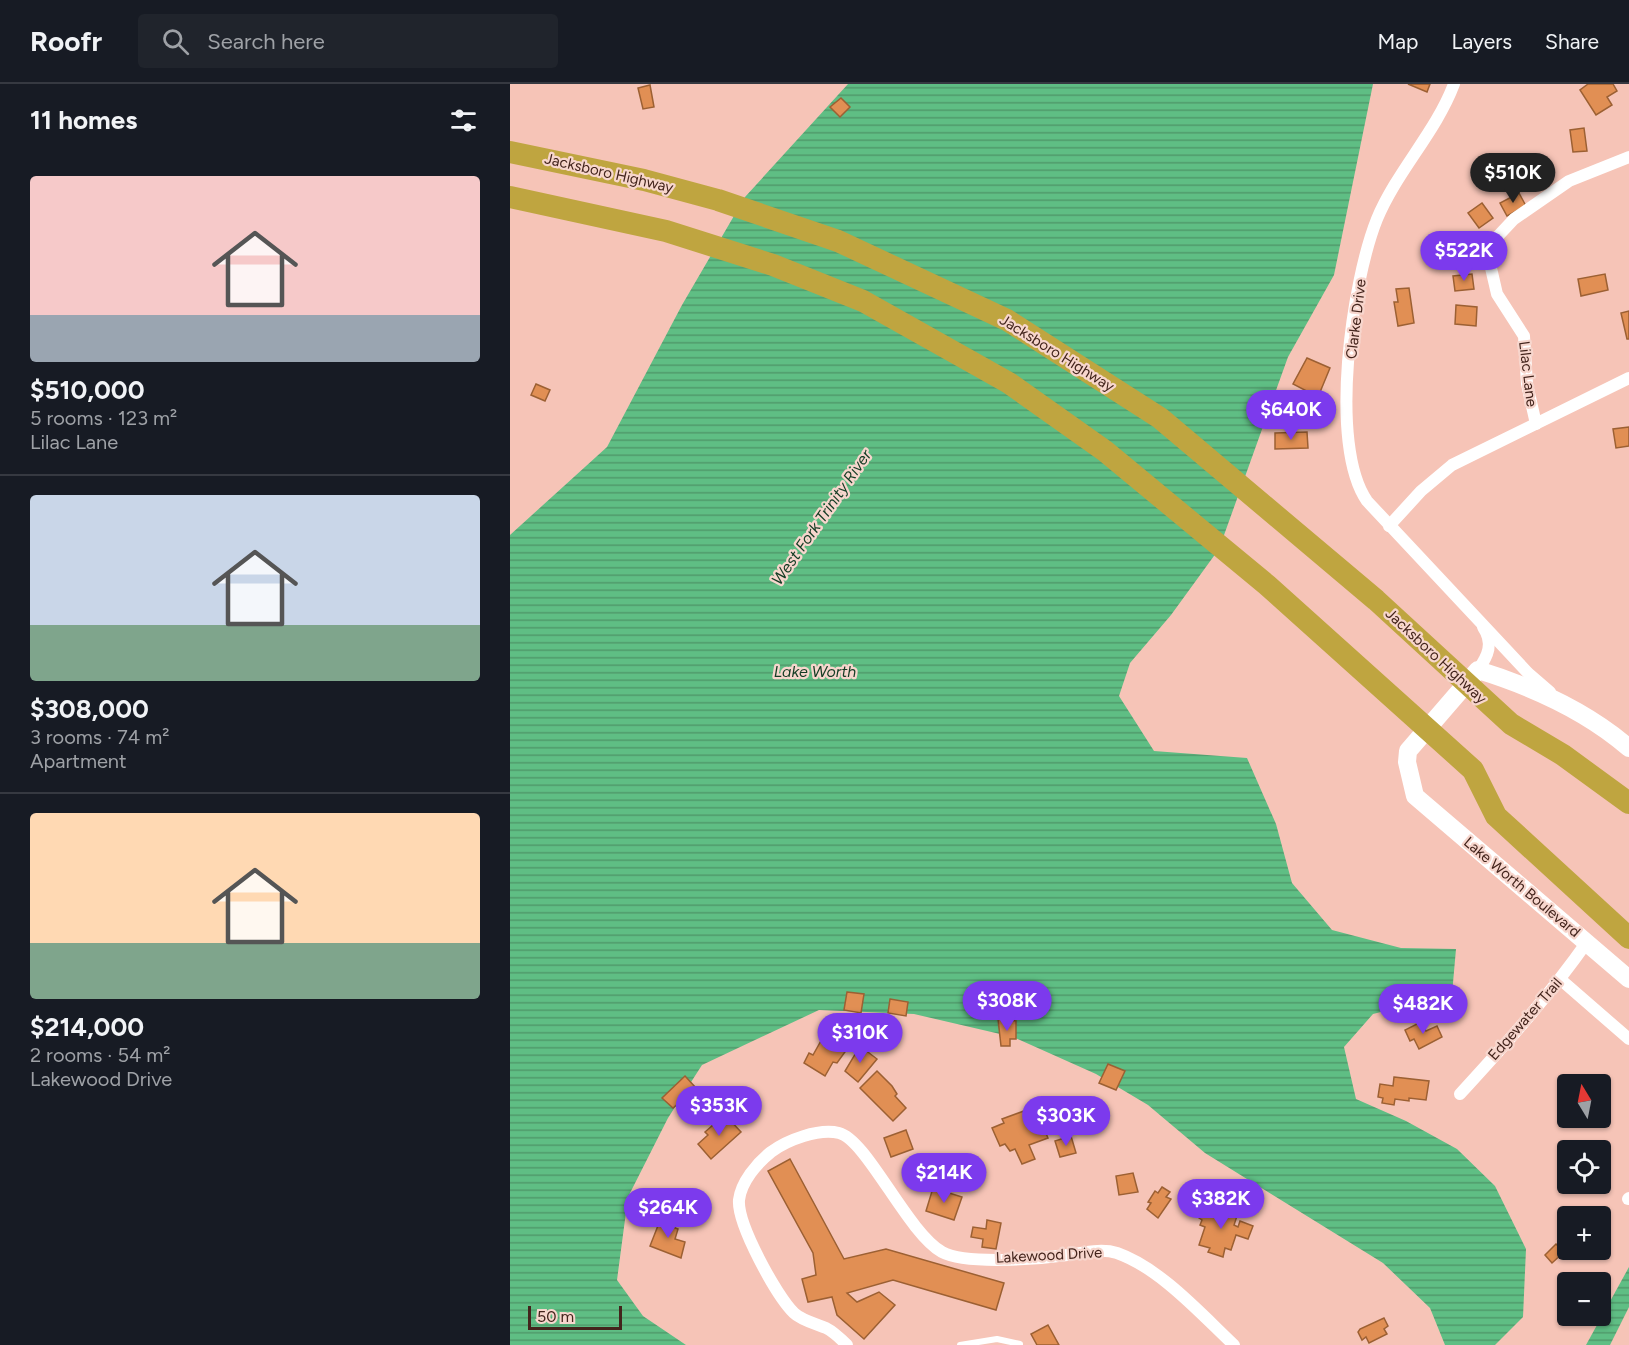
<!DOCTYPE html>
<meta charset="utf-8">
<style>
body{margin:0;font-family:Figtree,sans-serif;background:#20242c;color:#f1f3f6;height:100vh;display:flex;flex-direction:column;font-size:22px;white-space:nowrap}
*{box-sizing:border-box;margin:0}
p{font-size:20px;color:#9ea1a6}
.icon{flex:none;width:33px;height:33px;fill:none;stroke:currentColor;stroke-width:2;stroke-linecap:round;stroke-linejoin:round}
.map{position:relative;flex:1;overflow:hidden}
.sheet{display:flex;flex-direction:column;background:#171b24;width:510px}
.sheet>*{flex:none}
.needle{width:39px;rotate:350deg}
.tools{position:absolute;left:1047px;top:990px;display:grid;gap:12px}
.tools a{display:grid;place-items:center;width:54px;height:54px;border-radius:6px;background:#171b24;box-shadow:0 2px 4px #0004;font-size:30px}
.scale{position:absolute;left:18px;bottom:15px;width:94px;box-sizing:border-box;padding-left:6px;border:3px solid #43241c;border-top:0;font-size:16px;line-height:21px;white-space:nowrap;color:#43241c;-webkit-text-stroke:4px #f7d6cd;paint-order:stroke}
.price{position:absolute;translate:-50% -51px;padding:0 14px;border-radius:21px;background:#7c3aed;color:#fff;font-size:20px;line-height:39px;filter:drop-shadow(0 2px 3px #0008)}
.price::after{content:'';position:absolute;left:50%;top:36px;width:18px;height:14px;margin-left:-9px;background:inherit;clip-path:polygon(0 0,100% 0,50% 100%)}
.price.active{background:#222;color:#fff}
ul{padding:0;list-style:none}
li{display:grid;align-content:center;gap:12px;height:318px;padding:0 30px}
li+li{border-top:2px solid #363941}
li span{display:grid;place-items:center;height:186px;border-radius:6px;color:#555}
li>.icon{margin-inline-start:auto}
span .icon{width:108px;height:108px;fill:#fffc;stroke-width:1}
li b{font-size:26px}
h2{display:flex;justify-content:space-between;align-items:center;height:72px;padding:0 30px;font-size:26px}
header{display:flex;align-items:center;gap:36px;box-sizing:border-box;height:84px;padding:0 30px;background:#171b24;border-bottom:2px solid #363941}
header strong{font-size:28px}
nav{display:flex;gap:33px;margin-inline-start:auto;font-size:21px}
.search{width:420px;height:54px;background:#20242c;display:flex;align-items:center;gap:15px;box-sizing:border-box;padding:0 21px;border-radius:6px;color:#9ea1a6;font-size:22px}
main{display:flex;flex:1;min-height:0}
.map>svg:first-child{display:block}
.water{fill:url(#water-rules)}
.building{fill:#e18f54;stroke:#9c6033;stroke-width:1.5}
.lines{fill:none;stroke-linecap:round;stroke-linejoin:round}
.service{stroke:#fff;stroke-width:6}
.minor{stroke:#fff;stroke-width:12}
.secondary{stroke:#fff;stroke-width:18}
.motorway{stroke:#bfa540;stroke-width:22}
.labels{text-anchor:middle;stroke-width:4.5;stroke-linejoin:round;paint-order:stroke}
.street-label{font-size:15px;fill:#43241c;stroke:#f7d6cd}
.water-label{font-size:16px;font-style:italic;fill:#143c24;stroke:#f7d6cd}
</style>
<header>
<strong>Roofr</strong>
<div class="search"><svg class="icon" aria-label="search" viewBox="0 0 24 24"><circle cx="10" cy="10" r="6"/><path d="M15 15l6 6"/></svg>Search here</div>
<nav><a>Map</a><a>Layers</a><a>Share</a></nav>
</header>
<main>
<section class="sheet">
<h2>11 homes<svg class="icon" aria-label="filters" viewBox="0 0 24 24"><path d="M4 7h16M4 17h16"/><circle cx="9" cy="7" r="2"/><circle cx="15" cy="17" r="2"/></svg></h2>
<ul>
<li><span style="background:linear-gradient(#f6c9c9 75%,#9aa5b1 0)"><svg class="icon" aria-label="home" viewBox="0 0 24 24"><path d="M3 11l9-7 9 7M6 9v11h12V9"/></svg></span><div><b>$510,000</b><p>5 rooms · 123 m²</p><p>Lilac Lane</p></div></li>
<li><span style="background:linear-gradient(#c9d6e8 70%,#7fa58c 0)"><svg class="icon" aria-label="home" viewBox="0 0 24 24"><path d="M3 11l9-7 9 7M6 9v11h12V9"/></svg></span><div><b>$308,000</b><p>3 rooms · 74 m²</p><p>Apartment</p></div></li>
<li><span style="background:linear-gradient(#ffd9b3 70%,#7fa58c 0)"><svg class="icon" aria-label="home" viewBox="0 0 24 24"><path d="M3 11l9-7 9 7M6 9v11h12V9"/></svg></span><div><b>$214,000</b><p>2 rooms · 54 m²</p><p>Lakewood Drive</p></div></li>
</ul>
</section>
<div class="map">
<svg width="1119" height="1261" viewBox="0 0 1119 1261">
<defs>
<pattern id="water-rules" width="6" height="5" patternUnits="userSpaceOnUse" patternTransform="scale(1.5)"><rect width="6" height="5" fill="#5fbe84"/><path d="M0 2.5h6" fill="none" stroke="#509a6b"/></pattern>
</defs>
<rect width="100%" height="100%" fill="#f6c4b7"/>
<g class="water">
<polygon points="338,0 863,0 824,191 778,273 709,465 661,531 620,579 609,612 644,667 737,674 766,740 782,799 822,846 891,864 946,865 942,910 863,930 834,963 846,1015 896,1037 947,1065 985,1102 1016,1165 1013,1233 985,1261 935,1261 920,1224 873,1179 695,1069 638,1021 586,990 503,953 404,930 309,926 192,981 158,1034 118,1113 107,1196 133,1232 176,1261 0,1261 0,451 97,363 172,221 235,113"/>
<polygon points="1119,1183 1119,1223 1100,1261 1076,1261"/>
</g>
<g class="building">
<polygon points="898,0 920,0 917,8"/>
<polygon points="1078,0 1103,0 1107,7 1097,13 1102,21 1086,31 1070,6"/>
<polygon points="140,1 144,23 133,25 128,4"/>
<polygon points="331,14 340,23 330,33 320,23"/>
<polygon points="1074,44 1077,67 1063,68 1060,46"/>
<polygon points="1009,109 1016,122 997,132 990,119"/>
<polygon points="972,119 983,134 969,144 958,129"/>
<polygon points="952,155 966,155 965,178 951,177"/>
<polygon points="962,190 964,205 945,207 943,192"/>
<polygon points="1095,190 1098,206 1071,212 1068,195"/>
<polygon points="899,204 904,239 888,242 884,218 888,218 886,205"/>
<polygon points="946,221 967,223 966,242 945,240"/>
<polygon points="1119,227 1119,255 1117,255 1111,229"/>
<polygon points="797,274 820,284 808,313 783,300"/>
<polygon points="26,300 40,306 35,317 21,311"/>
<polygon points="793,315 824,319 823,332 792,329"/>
<polygon points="1119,343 1119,362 1106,364 1103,345"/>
<polygon points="797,348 798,364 765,365 765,349"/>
<polygon points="337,908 354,910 351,929 334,926"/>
<polygon points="380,915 398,918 396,932 378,929"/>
<polygon points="488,935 506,937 506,955 500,955 500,962 491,962"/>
<polygon points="911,938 916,947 927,942 932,953 909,965 904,955 900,957 895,946"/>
<polygon points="327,954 340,961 327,979 323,978 315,992 294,979 299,969 303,971 312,955 323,961"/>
<polygon points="350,962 367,975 348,998 335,987"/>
<polygon points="598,980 615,987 606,1006 589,999"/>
<polygon points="367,987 382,1002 387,1010 385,1012 396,1024 383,1037 350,1004"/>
<polygon points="175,992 186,1004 163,1024 152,1014"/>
<polygon points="884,993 919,997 916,1016 899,1014 899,1017 885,1015 884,1021 872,1019 873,1014 868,1013 870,1000 883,1002"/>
<polygon points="556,1021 580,1025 579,1035 570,1035 569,1044 554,1043"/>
<polygon points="522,1024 524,1030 527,1029 538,1054 519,1061 525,1075 512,1080 505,1065 500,1067 495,1060 490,1062 482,1044 494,1039 492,1035"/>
<polygon points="217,1033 231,1048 201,1075 188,1060 198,1051 195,1048 210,1035 212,1037"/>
<polygon points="396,1046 403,1065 381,1073 374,1054"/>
<polygon points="561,1052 566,1069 550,1073 545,1057"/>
<polygon points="280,1075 334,1175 376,1165 494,1199 486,1226 383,1196 337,1209 347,1218 369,1208 385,1221 354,1255 327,1231 322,1213 298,1218 292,1195 306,1191 303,1169 258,1087"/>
<polygon points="623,1089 628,1108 609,1111 606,1092"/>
<polygon points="652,1103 660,1108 656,1113 661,1115 648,1134 637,1125 641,1119 638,1118 645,1107 648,1109"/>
<polygon points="423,1104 452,1113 444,1136 416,1127"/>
<polygon points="693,1121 727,1132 724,1141 728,1143 730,1137 743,1142 738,1155 726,1151 721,1166 715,1164 713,1173 698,1168 700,1164 689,1161 695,1143 690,1141 692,1136 689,1134"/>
<polygon points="151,1134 164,1138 165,1144 168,1145 165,1155 175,1158 171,1174 140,1162"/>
<polygon points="477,1136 491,1139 486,1165 472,1163 473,1155 461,1153 463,1143 476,1145"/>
<polygon points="1046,1160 1054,1168 1042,1179 1035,1171"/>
<polygon points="874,1234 878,1242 874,1245 877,1250 859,1259 856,1253 852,1256 848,1248 850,1245"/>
<polygon points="538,1241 549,1261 527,1261 521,1250"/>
</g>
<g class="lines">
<polyline class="service" points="450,1261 487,1255 510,1260"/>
<g class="minor">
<path d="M944,0C926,48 887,87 867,135C842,197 818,361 857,417L1018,589L1040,608"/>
<polyline points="1026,340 1017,300 1014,252 987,210 981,184 983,164 989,151 1004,135 1059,97 1119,73"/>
<polyline points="879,442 911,407 942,381 1119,294"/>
<path d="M968,586C978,572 984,559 973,543"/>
<polyline points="1050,895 1119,955"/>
<path d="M950,1010C995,961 1039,912 1077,858"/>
<polyline points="1118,1115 1119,1114"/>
<path d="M337,1261C331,1255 324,1248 316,1244C306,1240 291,1236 284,1229C266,1211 227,1140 229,1116C231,1098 247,1079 261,1068C277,1056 309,1044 329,1049C357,1056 397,1148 432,1168C456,1181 529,1175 557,1171C573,1169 591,1164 607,1169C650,1184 691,1230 724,1261"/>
</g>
<path class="secondary" d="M1119,664C1075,626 1023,603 968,586L898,667L897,678L905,712L1119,895"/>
<g class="motorway">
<polyline points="0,68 134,96 208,116 328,157 497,236 650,334 866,516 1001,640 1053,671 1119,719"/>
<polyline points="0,113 156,147 263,181 353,217 499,299 595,367 757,501 963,686 986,732 1119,854"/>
</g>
</g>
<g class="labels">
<g class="street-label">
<text transform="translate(99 89) rotate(13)" y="5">Jacksboro Highway</text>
<text transform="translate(846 235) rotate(-83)" y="5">Clarke Drive</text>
<text transform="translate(547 269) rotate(32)" y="5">Jacksboro Highway</text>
<text transform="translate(1018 290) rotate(83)" y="5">Lilac Lane</text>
<text transform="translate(926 572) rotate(43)" y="5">Jacksboro Highway</text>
<text transform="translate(1012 803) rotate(40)" y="5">Lake Worth Boulevard</text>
<text transform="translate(1015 935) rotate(-49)" y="5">Edgewater Trail</text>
<text transform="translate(539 1171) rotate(-3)" y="5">Lakewood Drive</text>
</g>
<g class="water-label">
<text transform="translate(311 433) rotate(-55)" y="6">West Fork Trinity River</text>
<text x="305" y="593">Lake Worth</text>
</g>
</g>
</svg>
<div class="tools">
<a><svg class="needle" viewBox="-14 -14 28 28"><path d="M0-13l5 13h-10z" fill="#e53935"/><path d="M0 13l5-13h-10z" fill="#9ea1a6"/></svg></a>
<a><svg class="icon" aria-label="locate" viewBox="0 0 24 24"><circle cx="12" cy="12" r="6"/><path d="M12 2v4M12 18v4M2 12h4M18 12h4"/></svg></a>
<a>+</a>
<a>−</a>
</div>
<div class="scale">50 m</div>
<b class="price active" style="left:1003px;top:120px">$510K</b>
<b class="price" style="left:954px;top:198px">$522K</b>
<b class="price" style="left:781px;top:357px">$640K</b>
<b class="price" style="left:497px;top:948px">$308K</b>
<b class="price" style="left:913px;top:951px">$482K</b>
<b class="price" style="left:350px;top:980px">$310K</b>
<b class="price" style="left:209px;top:1053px">$353K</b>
<b class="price" style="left:556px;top:1063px">$303K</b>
<b class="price" style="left:434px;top:1120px">$214K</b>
<b class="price" style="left:711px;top:1146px">$382K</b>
<b class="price" style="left:158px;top:1155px">$264K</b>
</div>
</main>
